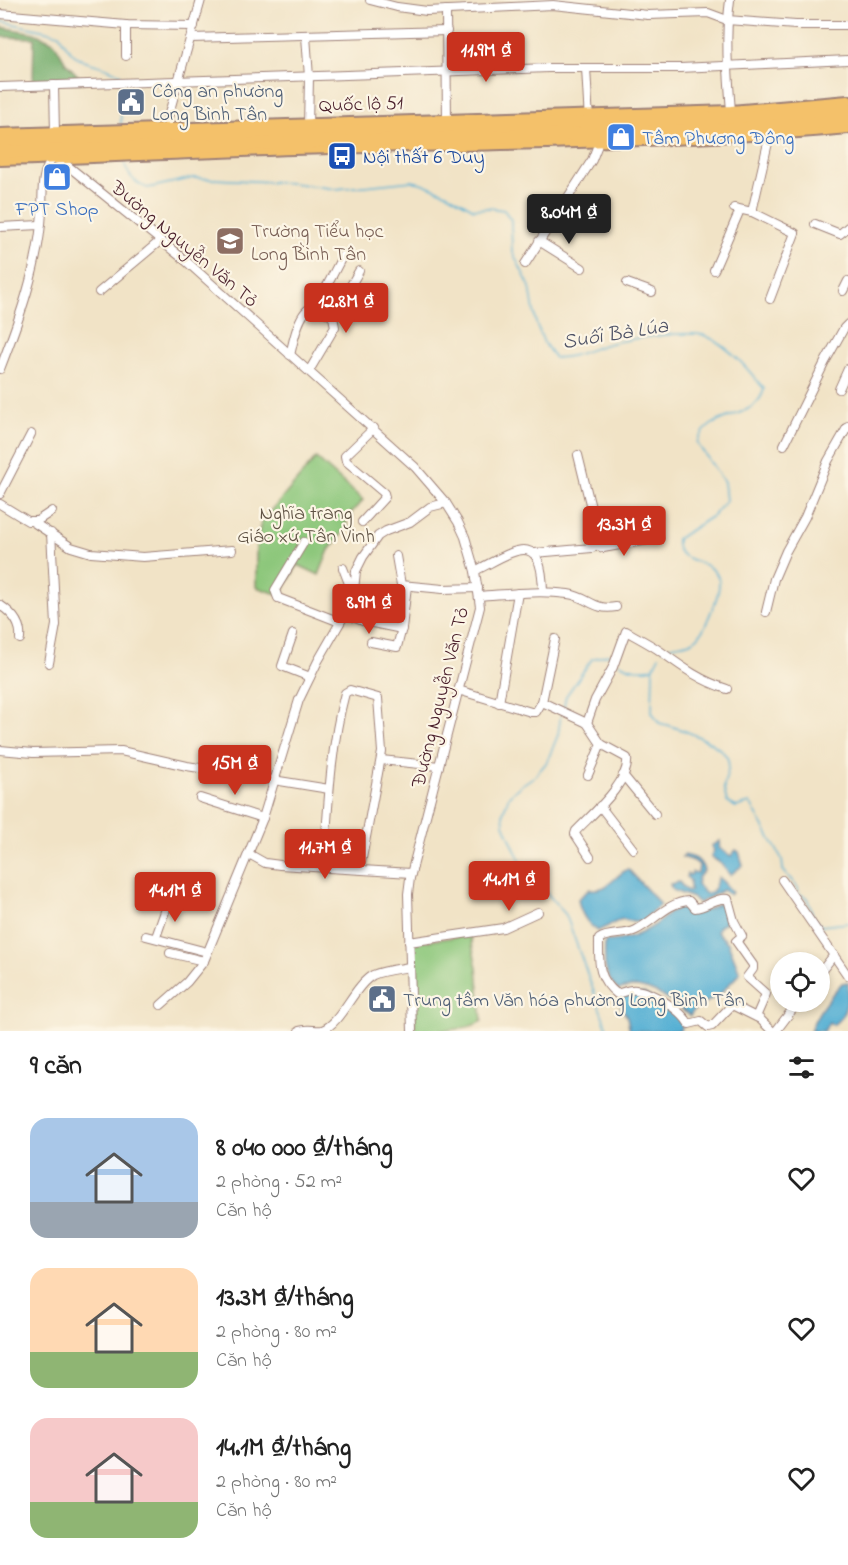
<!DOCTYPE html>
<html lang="vi">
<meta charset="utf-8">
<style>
body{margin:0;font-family:"Indie Flower",sans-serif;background:#f2f2f2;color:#222;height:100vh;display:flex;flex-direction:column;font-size:22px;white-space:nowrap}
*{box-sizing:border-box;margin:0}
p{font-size:20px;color:#767676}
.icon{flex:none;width:33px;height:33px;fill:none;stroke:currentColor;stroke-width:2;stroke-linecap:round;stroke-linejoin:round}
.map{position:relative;height:1031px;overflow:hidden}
.side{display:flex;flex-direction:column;background:#fff;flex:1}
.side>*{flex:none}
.buttons{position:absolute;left:770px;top:952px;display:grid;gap:12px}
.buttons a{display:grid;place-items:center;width:60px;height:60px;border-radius:50%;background:#fff;box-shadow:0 3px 9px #0003;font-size:30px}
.price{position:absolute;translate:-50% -51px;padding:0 14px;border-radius:6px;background:#c8321e;color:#fff;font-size:20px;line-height:39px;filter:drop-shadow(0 2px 3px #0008)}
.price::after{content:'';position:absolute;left:50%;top:36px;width:18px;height:14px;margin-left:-9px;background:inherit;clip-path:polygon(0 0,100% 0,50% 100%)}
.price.current{background:#222;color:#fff}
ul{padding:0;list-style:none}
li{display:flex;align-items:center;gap:18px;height:150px;padding:0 30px}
li span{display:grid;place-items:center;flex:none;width:168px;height:120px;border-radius:18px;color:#555}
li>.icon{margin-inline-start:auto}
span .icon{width:72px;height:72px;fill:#fffc;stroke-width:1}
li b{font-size:26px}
h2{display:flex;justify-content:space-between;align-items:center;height:72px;padding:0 30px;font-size:26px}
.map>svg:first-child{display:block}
.green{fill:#8dc77b;stroke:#6c7353;stroke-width:1.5}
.forest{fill:#72ac6b;stroke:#5e664b;stroke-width:1.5}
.water{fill:#56b0d4;stroke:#506880;stroke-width:1.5}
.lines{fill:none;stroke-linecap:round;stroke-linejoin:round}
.stream{stroke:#56b0d4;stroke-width:1.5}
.minor-casing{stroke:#9e8178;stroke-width:10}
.major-casing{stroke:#9e8178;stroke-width:14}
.highway-casing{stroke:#9e8178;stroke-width:15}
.minor{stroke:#fff;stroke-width:8}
.major{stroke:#f4c16a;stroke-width:10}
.highway{stroke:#f4c16a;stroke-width:12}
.labels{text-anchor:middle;stroke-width:4.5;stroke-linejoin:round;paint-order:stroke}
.service-label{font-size:20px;fill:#4e5e75;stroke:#fcf5e5;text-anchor:start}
.street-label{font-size:20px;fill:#4a1f2b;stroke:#fcf5e5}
.shop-label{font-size:20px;fill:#366cbe;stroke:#fcf5e5;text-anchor:start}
.transit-label{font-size:20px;fill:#164399;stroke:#fcf5e5;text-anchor:start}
.education-label{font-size:20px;fill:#785e54;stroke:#fcf5e5;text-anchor:start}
.park-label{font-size:20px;fill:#5e5143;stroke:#fcf5e5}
.water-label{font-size:21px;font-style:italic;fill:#4e5266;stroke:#fcf5e5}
</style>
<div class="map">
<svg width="848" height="1031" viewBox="0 0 848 1031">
<rect width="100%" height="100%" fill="#fcf5e5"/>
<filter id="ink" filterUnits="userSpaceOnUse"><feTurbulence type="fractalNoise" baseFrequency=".0167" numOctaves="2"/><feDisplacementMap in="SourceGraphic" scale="12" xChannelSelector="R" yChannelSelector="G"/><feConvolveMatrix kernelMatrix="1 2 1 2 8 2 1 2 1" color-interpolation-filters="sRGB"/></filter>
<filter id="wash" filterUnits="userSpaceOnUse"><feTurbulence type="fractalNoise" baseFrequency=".008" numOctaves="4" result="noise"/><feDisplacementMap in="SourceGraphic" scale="24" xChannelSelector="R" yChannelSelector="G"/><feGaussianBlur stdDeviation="1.35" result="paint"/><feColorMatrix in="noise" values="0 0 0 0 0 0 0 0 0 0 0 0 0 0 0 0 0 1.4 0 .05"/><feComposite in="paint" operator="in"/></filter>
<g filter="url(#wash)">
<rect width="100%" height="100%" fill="#f1e3c6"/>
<g class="green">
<polygon points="316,458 363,500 350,514 353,516 345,523 348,526 329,550 319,575 298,565 280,595 256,587 256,545 261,523"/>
<path d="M470,935L477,968L482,1021C468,1031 434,1031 415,1031L413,943Z"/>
</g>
<polygon class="forest" points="0,27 34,33 54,42 66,63 84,82 33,83 34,38 0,37"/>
<g class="water">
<polygon points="720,841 719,848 731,856 736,850 739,852 743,865 730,875 722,864 711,857 714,850 711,846"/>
<path d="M684,855C695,857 700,859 704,870L698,878L697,885L706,894L712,892L719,877L732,892L730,895L723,890L699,903L693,898L672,890L670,884L679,882L686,890L690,891V880L686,877L687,874L691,875L692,872L698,873L699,865L694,861L682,857Z"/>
<path d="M628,869L661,905L651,912L643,922H633L622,919L598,931C587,924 580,912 578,899L590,889C608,892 614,876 628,869Z"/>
<path d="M723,902L728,916V921L718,927L717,932L728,943L740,973L720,994L694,1010L690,1016C670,1000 644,979 618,990C603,975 604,961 605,941C625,941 638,936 655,925C666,917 673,907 687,905L692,912L706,910Z"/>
<path d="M848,982C848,1000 848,1014 833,1025L829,1022L824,1031H810C816,1014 830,996 842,983Z"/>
<polygon points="644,993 672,1010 683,1019 680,1031 630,1031 627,1017 619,1003 621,996"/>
</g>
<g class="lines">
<g class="stream">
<path d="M0,21L59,34C79,71 89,57 120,74V80"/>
<polyline points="120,85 121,125"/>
<path d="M124,160C126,173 134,184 148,188L193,178L292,183L336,189L412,181L421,183L446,193L474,209L490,208L504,210L511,220L512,251L530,287L536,323L544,343L555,358C574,358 587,350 604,345C622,340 690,329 706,336C729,346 748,369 764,389C758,414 729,413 711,425C705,429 700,436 697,443L724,482L726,501L714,515L677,539C672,574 739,548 713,607C709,616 705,630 698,637C690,646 674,643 663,649"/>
<path d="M619,663C632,669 639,671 653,668L659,656"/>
<path d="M653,668L652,712L659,723C676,727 722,742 728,760C731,769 724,779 724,788C724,792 726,797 727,802L736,807L750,803L782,859L783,870L798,888L799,894L807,898L814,918L821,926L848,923"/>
<polyline points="563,710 566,696 592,659 608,654 613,658"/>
<polyline points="561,714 558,735 547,762 535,776 520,786 509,796 503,813 504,824 515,850 524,867 566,915 608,1031"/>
</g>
</g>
</g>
<g filter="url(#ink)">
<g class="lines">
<g class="minor-casing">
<g id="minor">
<polyline points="370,0 397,7 427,11 553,5 648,15 708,13 727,20 796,25 848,25"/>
<path d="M730,0C725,37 728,73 731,111"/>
<polyline points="446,10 447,123"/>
<polyline points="0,14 126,25 194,26"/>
<polyline points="306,36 309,77 308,127"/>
<polyline points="191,38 447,31"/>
<polyline points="126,56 126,25"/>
<polyline points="586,68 589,121"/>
<polyline points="54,85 55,133"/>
<polyline points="0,87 549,68 680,68 848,60"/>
<polyline points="168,129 168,117 201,0"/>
<polyline points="734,208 752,212 795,233 770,299"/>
<polyline points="752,212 770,134"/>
<polyline points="815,224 840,234 848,227"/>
<polyline points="0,227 40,225"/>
<polyline points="539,241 582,268"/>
<polyline points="525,264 592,160 601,137"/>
<polyline points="714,270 740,210"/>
<polyline points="627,283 652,292"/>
<polyline points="843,291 848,281"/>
<polyline points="99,292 160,241"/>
<polyline points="316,307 343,255"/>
<polyline points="333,317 359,271"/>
<path d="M290,355C293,344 299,305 316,307C321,308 328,314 333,317L335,327L309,371"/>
<path d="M0,369C19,320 39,265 42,212C43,193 40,174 53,158L68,166L186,261L415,467L446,503L458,522L465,537L475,571L480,607L410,878L408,894L412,1031"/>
<polyline points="839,389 848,369"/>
<polyline points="784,445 825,362 844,328 848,324"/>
<polyline points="0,494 31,434"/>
<polyline points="0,504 28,521 37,521 52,511"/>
<polyline points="33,522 71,547 91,553 143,557 232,550"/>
<polyline points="362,522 385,497 384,493 346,461 345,456 374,428"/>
<polyline points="304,542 275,590 278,598 340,622"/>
<polyline points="596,545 603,548 659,538"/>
<polyline points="535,553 592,548 596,545 593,516 578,455"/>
<polyline points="396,556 401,585 443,589 478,588"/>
<polyline points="343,568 353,594"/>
<path d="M475,571C514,551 542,528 543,592"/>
<path d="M479,596C509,594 538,590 568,594C589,597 593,611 616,607"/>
<path d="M0,605C12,613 22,624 20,639"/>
<polyline points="766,612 774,579 786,551 805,517 828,461 848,426"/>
<polyline points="345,614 363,621 402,629"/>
<polyline points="293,634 282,666 310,677"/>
<polyline points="371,642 397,647 402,628 407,586"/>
<polyline points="49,663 56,625 51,533"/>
<polyline points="458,690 531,712 536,712 542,702 555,639"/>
<path d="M542,702L587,723L601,744L627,758C630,783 592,814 576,831L575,834L590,857"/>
<polyline points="499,703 518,593"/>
<path d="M587,723L595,700L613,667L626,631C638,638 650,644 660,651C682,667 701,681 727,689"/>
<polyline points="0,750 33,753 121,751 187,766 329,789"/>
<polyline points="381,760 439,766"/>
<polyline points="588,775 601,744"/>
<polyline points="623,775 655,814"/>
<polyline points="200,798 263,818"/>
<polyline points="600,806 633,849"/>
<polyline points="249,854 265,863 280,865 411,873"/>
<path d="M324,867C328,809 330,749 345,693L350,690L378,698L382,752L360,869"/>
<polyline points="782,880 848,976"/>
<polyline points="146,936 207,952"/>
<polyline points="156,937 169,900"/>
<polyline points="409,942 503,928 538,912"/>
<polyline points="170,953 204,961"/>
<polyline points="819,974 834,955"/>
<polyline points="161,1005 187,982 204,961 263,818 299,700 318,661 353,600 356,571 363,557 378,536 386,531 410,522 430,507 446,503"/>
<path d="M756,1017L766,994L747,977L753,969V965L736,941L742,936L734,921L728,899C715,897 707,907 695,908L689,901C668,902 654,921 636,930C624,936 609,932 599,939C599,963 597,978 617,994C624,992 629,989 636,990C653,992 681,1010 689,1024L701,1021L708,1027L712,1026L732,1005L760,1019L772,1031"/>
<path d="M299,1031C307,1028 315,1031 322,1030C341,1024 354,985 373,975C384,970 399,969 410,967"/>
<polyline points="776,1031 798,1002"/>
</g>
</g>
<g class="major-casing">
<g id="major">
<polyline points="0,134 731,111 848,101"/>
<path d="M0,160C89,158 178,153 268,150C461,143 655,145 848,128"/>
</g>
</g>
<g class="highway-casing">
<g id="highway">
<polyline points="0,143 731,118 848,109"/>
<polyline points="0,152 733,129 848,120"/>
</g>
</g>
<use href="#minor" class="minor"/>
<use href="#major" class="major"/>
<use href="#highway" class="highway"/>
</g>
</g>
<defs>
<g id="civic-square" transform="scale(1.5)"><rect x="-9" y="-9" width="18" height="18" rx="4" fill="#5c6f8a" stroke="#fcf5e5"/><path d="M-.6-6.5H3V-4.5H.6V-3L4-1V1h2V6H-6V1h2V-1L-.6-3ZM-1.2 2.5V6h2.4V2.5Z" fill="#fff"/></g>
<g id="shop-square" transform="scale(1.5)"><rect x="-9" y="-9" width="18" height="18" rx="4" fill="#3f7fe0" stroke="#fcf5e5"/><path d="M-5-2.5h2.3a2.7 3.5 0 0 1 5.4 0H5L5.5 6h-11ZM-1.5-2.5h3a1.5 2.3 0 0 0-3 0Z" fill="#fff"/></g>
<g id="bus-square" transform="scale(1.5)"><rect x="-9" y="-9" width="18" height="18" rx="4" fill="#1a4fb4" stroke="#fcf5e5"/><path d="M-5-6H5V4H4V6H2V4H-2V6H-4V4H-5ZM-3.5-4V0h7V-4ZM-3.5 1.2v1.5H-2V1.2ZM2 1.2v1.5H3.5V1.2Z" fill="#fff"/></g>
<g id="school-square" transform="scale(1.5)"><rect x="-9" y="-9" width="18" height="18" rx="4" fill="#8d6e63" stroke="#fcf5e5"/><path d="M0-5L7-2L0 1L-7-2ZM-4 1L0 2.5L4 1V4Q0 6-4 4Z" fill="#fff"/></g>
</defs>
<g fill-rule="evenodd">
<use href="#civic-square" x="131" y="102"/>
<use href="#shop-square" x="621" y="137"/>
<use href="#bus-square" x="342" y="156"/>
<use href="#shop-square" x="57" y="177"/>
<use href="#school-square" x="230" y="241"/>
<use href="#civic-square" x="382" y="999"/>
</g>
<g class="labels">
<g class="service-label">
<text x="152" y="97">Công an phường<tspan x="152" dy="23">Long Bình Tân</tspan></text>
<text x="403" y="1006">Trung tâm Văn hóa phường Long Bình Tân</text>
</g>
<g class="street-label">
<text transform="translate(361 103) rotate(-2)" y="7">Quốc lộ 51</text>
<text transform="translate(185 243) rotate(40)" y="7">Đường Nguyễn Văn Tỏ</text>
<text transform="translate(439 697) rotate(-76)" y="7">Đường Nguyễn Văn Tỏ</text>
</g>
<g class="shop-label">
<text x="642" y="144">Tâm Phương Đông</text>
<text x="57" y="215" text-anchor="middle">FPT Shop</text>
</g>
<g class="transit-label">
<text x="363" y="163">Nội thất 6 Duy</text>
</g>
<g class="education-label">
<text x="251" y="237">Trường Tiểu học<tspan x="251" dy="23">Long Bình Tân</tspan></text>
</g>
<g class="park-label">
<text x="306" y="519">Nghĩa trang<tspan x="306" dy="23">Giáo xứ Tân Vinh</tspan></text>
</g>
<g class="water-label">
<text transform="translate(615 333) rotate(-9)" y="7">Suối Bà Lúa</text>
</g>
</g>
</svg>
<div class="buttons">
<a><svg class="icon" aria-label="locate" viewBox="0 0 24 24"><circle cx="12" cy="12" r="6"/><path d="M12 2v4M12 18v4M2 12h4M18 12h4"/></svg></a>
</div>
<b class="price" style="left:486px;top:83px">11.9M ₫</b>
<b class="price current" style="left:569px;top:245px">8.04M ₫</b>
<b class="price" style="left:346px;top:334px">12.8M ₫</b>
<b class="price" style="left:624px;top:557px">13.3M ₫</b>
<b class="price" style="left:369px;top:635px">8.9M ₫</b>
<b class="price" style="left:235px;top:796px">15M ₫</b>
<b class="price" style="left:325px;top:880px">11.7M ₫</b>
<b class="price" style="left:509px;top:912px">14.1M ₫</b>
<b class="price" style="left:175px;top:923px">14.1M ₫</b>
</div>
<section class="side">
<h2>9 căn<svg class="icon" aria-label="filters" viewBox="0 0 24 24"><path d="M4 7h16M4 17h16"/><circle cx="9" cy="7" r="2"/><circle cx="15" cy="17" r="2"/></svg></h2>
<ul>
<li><span style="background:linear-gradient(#a9c7e8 70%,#9aa5b1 0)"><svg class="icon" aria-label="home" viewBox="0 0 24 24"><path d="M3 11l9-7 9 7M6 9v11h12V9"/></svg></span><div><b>8 040 000 ₫/tháng</b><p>2 phòng · 52 m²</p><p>Căn hộ</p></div><svg class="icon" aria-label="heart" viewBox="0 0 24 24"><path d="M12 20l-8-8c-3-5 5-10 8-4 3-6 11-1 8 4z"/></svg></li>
<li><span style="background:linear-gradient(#ffd9b3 70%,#8fb573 0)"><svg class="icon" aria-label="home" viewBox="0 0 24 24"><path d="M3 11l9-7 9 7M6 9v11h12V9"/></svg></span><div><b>13.3M ₫/tháng</b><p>2 phòng · 80 m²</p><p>Căn hộ</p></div><svg class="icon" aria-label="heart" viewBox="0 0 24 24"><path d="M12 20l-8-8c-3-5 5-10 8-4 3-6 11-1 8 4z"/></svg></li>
<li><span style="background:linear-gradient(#f6c9c9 70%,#8fb573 0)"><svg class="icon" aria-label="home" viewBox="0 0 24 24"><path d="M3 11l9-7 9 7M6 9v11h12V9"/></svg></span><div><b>14.1M ₫/tháng</b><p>2 phòng · 80 m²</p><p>Căn hộ</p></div><svg class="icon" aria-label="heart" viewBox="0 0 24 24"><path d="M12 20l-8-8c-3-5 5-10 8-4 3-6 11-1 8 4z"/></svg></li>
</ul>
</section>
